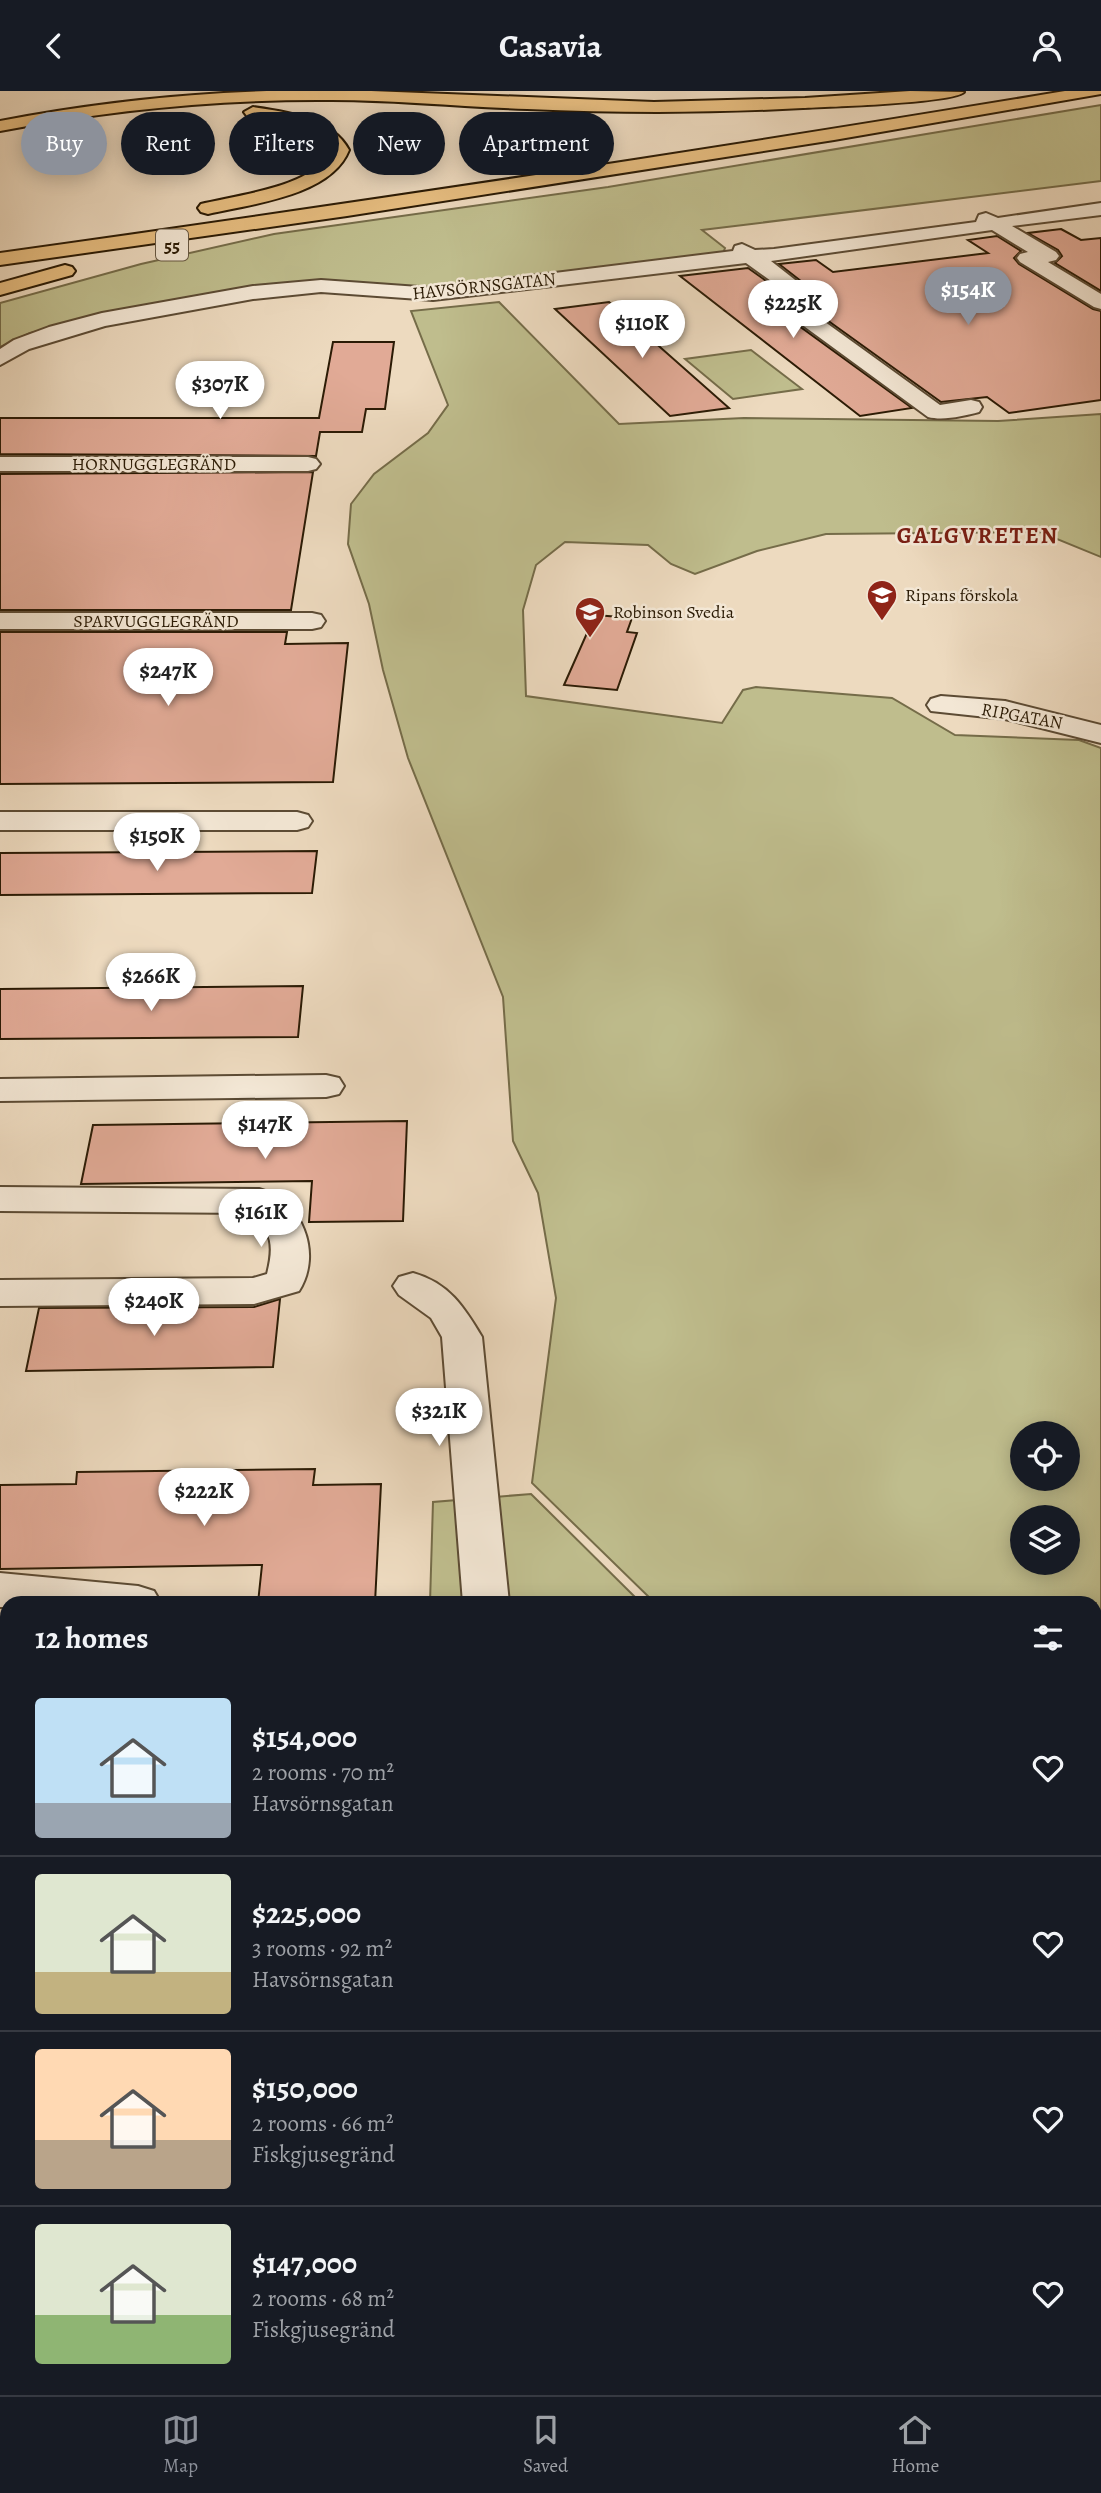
<!DOCTYPE html>
<meta charset="utf-8">
<style>
body{margin:0;font-family:Alegreya,serif;background:#20242c;color:#f1f3f6;height:100vh;display:flex;flex-direction:column;font-size:26px;white-space:nowrap}
*{box-sizing:border-box;margin:0}
p{font-size:23px;color:#9ea1a6}
.icon{flex:none;width:38px;height:38px;fill:none;stroke:currentColor;stroke-width:2;stroke-linecap:round;stroke-linejoin:round}
.map{position:relative;flex:1;overflow:hidden}
.details{position:absolute;left:0px;top:1505px;width:1102px;height:800px;display:flex;flex-direction:column;background:#171b24;border-radius:21px 21px 0 0;box-shadow:0 4px 18px #0003}
.details>*{flex:none}
.banner{position:absolute;left:21px;top:21px;width:700px;height:63px;display:flex;gap:14px}
.fabs{position:absolute;left:1010px;top:1330px;display:grid;gap:14px}
.fabs a{display:grid;place-items:center;width:70px;height:70px;border-radius:50%;background:#171b24;box-shadow:0 4px 18px #0003;font-size:35px}
.price{position:absolute;translate:-50% -60px;padding:0 16px;border-radius:24px;background:#fff;color:#222;font-size:23px;line-height:46px;filter:drop-shadow(0 2px 4px #0008)}
.price::after{content:'';position:absolute;left:50%;top:42px;width:21px;height:16px;margin-left:-10px;background:inherit;clip-path:polygon(0 0,100% 0,50% 100%)}
.price.current{background:#8c9099;color:#fff}
ul{padding:0;list-style:none}
li{display:flex;align-items:center;gap:21px;height:175px;padding:0 35px}
li+li{border-top:2px solid #363941}
li span{display:grid;place-items:center;flex:none;width:196px;height:140px;border-radius:7px;color:#555}
li>.icon{margin-inline-start:auto}
span .icon{width:84px;height:84px;fill:#fffc;stroke-width:1}
li b{font-size:30px}
h2{display:flex;justify-content:space-between;align-items:center;height:84px;padding:0 35px;font-size:30px}
.pill{padding:0 24px;border-radius:32px;background:#171b24;box-shadow:0 4px 18px #0003;font-size:24px;line-height:63px}
.pill.current{background:#8c9099;color:#fff}
header{display:flex;justify-content:space-between;align-items:center;height:91px;padding:0 35px;background:#171b24;font-size:32px;font-weight:600}
.tab-bar{display:flex;justify-content:space-around;align-items:center;height:98px;border-top:2px solid #363941;background:#171b24;font-size:19px;color:#9ea1a6}
.tab-bar a{display:grid;justify-items:center;gap:4px}
.tab-bar .current{color:#8c9099}
.map>svg:first-child{display:block}
.green{fill:#bfbd8d;stroke:#756c49;stroke-width:2;fill-rule:evenodd}
.building{fill:#e1aa96;stroke:#2b1b05;stroke-width:2}
.lines{fill:none;stroke-linecap:round;stroke-linejoin:round}
.minor-casing{stroke:#5c4b34;stroke-width:4}
.highway-casing{stroke:#2b1b05;stroke-width:4}
.minor{fill:#f3e7d5;fill-rule:evenodd}
.highway{fill:#e6bd80;fill-rule:evenodd}
.labels{text-anchor:middle;stroke-width:5;stroke-linejoin:round;paint-order:stroke}
.far-street-label{font-size:18px;fill:#2b1b05;stroke:#f3e7d5}
.far-poi-label{font-size:18px;fill:#2b1b05;stroke:#f3e7d5;text-anchor:start}
.shield{fill:#f3e7d5;stroke:#675843;stroke-width:2}
.shield-label{font-size:19px;font-weight:bold;fill:#2b1b05}
.far-district-label{font-size:23px;font-weight:bold;letter-spacing:2px;fill:#7a1f14;stroke:#f3e7d5}
</style>
<header><svg class="icon" aria-label="back" viewBox="0 0 24 24"><path d="M15 5l-7 7 7 7"/></svg>Casavia<svg class="icon" aria-label="person" viewBox="0 0 24 24"><circle cx="12" cy="8" r="4"/><path d="M4 21q1-7 8-7t8 7"/></svg></header>
<div class="map">
<svg width="1101" height="2304" viewBox="0 0 1101 2304">
<rect width="100%" height="100%" fill="#eddabf"/>
<filter id="stains"><feTurbulence type="fractalNoise" baseFrequency=".00286" numOctaves="4"/><feColorMatrix values="0 0 0 0 .2 0 0 0 0 .09 0 0 0 0 .02 0 0 0 .5 -.17"/></filter>
<radialGradient id="worn" r=".72"><stop offset=".6" stop-color="#630" stop-opacity="0"/><stop offset="1" stop-color="#630" stop-opacity=".3"/></radialGradient>
<g class="green">
<polygon points="1101,14 1101,90 702,139 725,157 723,162 449,196 412,197 360,193 120,221 30,242 0,256 0,212 141,173 274,143 608,96"/>
<path d="M499,211L619,333L744,327L998,330L1101,323V466L1040,441L826,443L757,460L695,483L671,473L648,454L565,451L536,474L523,519L526,605L722,632L743,599L756,596L892,607L955,644L1079,649L1101,657V1928L1096,1927V1512H655L532,1392L556,1207L538,1102L513,1050L503,906L408,667L383,579L369,513L348,453L351,413L374,383L428,342L448,314L411,220ZM1022,1342H1068V1388H1022ZM1022,1426H1068V1472H1022Z"/>
<polygon points="751,259 802,298 733,308 685,268"/>
<polygon points="531,1403 641,1512 430,1512 433,1411"/>
<polygon points="1096,1936 1101,1936 1101,2304 463,2304 463,2298 1096,2298"/>
</g>
<g class="building">
<polygon points="1061,138 1081,149 1101,147 1101,200 1055,172 1062,165 1058,159 1028,142"/>
<polygon points="997,145 1021,160 1014,167 1019,173 1093,218 1101,220 1101,309 1009,322 987,306 941,311 802,211 812,209 815,201 779,173 816,169 833,181 988,162 968,149"/>
<polygon points="748,177 779,199 770,200 766,205 769,213 912,317 860,325 680,185"/>
<polygon points="609,211 729,317 670,325 555,218"/>
<polygon points="333,251 394,251 385,318 366,318 362,341 320,341 316,365 0,363 0,327 319,327"/>
<polygon points="313,381 291,519 0,519 0,383"/>
<polygon points="595,524 632,527 627,541 637,542 617,599 564,594"/>
<polygon points="0,541 287,541 285,553 348,552 333,691 0,693"/>
<polygon points="317,760 312,802 0,804 0,762"/>
<polygon points="303,895 298,946 0,948 0,898"/>
<polygon points="407,1030 403,1130 309,1131 312,1090 81,1093 93,1034"/>
<polygon points="280,1208 273,1276 26,1280 39,1217 254,1216"/>
<polygon points="315,1378 313,1394 381,1393 375,1512 258,1512 262,1474 0,1478 0,1394 76,1393 77,1381"/>
</g>
<g class="lines">
<g class="minor-casing">
<g id="minor">
<path d="M1101,112V124L1012,135L1056,161L1059,165L1056,169L1048,171L1101,203V218L1094,216L1020,171L1017,167L1020,163L1028,161L992,139L771,170L813,203L810,207L796,210L940,314L971,309L979,311L982,316L979,321C964,325 943,330 928,326L771,211L768,207L771,203L785,200L746,172L433,209L321,201L253,208L105,235L29,258L0,274V258L14,249L49,236L102,222L253,195L321,189L433,197L733,160L735,155L742,153L755,159L774,158L976,131L979,124L986,122L998,127Z"/>
<polygon points="0,366 308,366 316,368 320,373 316,378 308,380 0,380"/>
<polygon points="0,522 312,522 321,524 325,530 321,536 312,538 0,538"/>
<polygon points="941,605 1005,610 1101,634 1101,652 1005,628 931,620 927,614 931,608"/>
<polygon points="0,721 297,721 308,724 312,730 308,736 297,739 0,739"/>
<polygon points="326,984 339,987 344,995 339,1003 326,1006 0,1010 0,988"/>
<path d="M0,1096L259,1098C302,1109 323,1162 299,1200L254,1213L0,1215V1189L253,1187L267,1183C274,1155 273,1141 250,1122L0,1120Z"/>
<path d="M413,1182C449,1192 464,1216 482,1246L509,1512H463L442,1246L431,1227L399,1204L393,1195L399,1186Z"/>
<polygon points="0,1482 138,1495 154,1500 161,1512 7,1512 7,1516 0,1516"/>
<rect x="0" y="1617" width="7" height="38"/>
<polygon points="0,1958 7,1959 7,2007 0,2006"/>
<polygon points="391,2298 451,2298 449,2304 389,2304"/>
</g>
</g>
<g class="highway-casing">
<g id="highway">
<path d="M267,0H371L654,11L805,7L910,0L964,1C955,12 825,16 803,17C711,22 619,22 527,18C462,16 397,9 332,9C220,8 109,19 0,40V30C88,13 177,3 267,0Z"/>
<path d="M1065,0H1101V3L834,49L347,125L0,174V162C356,112 711,59 1065,0Z"/>
<path d="M253,16C287,21 332,27 349,59C331,105 251,113 208,123L201,121L198,117L201,113C236,104 316,96 331,59C317,32 273,31 247,25L244,21Z"/>
<polygon points="65,174 72,176 75,180 72,184 0,204 0,192"/>
</g>
</g>
<use href="#minor" class="minor"/>
<use href="#highway" class="highway"/>
</g>
<defs>
<g id="school-pin" transform="scale(1.575)"><path d="M0 17L-7.5 6A9.5 9.5 0 1 1 7.5 6Z" fill="#8f2418" stroke="#f3e7d5"/><path d="M0-5L7-2L0 1L-7-2ZM-4 1L0 2.5L4 1V4Q0 6-4 4Z" fill="#fff"/></g>
</defs>
<g fill-rule="evenodd">
<use href="#school-pin" x="882" y="504"/>
<use href="#school-pin" x="590" y="521"/>
</g>
<g class="labels">
<g class="far-street-label">
<text transform="translate(484 195) rotate(-6)" y="6">HAVSÖRNSGATAN</text>
<text x="154" y="379">HORNUGGLEGRÄND</text>
<text x="156" y="536">SPARVUGGLEGRÄND</text>
<text transform="translate(1022 625) rotate(10)" y="6">RIPGATAN</text>
</g>
<g class="far-poi-label">
<text x="905" y="510">Ripans förskola</text>
<text x="613" y="527">Robinson Svedia</text>
</g>
<rect class="shield" x="156" y="138.5" width="32" height="31" rx="5"/>
<g class="shield-label">
<text x="172" y="161">55</text>
</g>
<g class="far-district-label">
<text x="978" y="452">GALGVRETEN</text>
</g>
</g>
<rect width="100%" height="100%" filter="url(#stains)"/>
<rect width="100%" height="100%" fill="url(#worn)"/>
</svg>
<div class="fabs">
<a><svg class="icon" aria-label="locate" viewBox="0 0 24 24"><circle cx="12" cy="12" r="6"/><path d="M12 2v4M12 18v4M2 12h4M18 12h4"/></svg></a>
<a><svg class="icon" aria-label="layers" viewBox="0 0 24 24"><path d="M12 4l9 5-9 5-9-5zM3 14l9 5 9-5"/></svg></a>
</div>
<b class="price current" style="left:968px;top:236px">$154K</b>
<b class="price" style="left:793px;top:249px">$225K</b>
<b class="price" style="left:642px;top:269px">$110K</b>
<b class="price" style="left:220px;top:330px">$307K</b>
<b class="price" style="left:168px;top:617px">$247K</b>
<b class="price" style="left:157px;top:782px">$150K</b>
<b class="price" style="left:151px;top:922px">$266K</b>
<b class="price" style="left:265px;top:1070px">$147K</b>
<b class="price" style="left:261px;top:1158px">$161K</b>
<b class="price" style="left:154px;top:1247px">$240K</b>
<b class="price" style="left:439px;top:1357px">$321K</b>
<b class="price" style="left:204px;top:1437px">$222K</b>
<div class="banner">
<a class="pill current">Buy</a>
<a class="pill">Rent</a>
<a class="pill">Filters</a>
<a class="pill">New</a>
<a class="pill">Apartment</a>
</div>
<section class="details">
<h2>12 homes<svg class="icon" aria-label="filters" viewBox="0 0 24 24"><path d="M4 7h16M4 17h16"/><circle cx="9" cy="7" r="2"/><circle cx="15" cy="17" r="2"/></svg></h2>
<ul>
<li><span style="background:linear-gradient(#bfe0f5 75%,#9aa5b1 0)"><svg class="icon" aria-label="home" viewBox="0 0 24 24"><path d="M3 11l9-7 9 7M6 9v11h12V9"/></svg></span><div><b>$154,000</b><p>2 rooms · 70 m²</p><p>Havsörnsgatan</p></div><svg class="icon" aria-label="heart" viewBox="0 0 24 24"><path d="M12 20l-8-8c-3-5 5-10 8-4 3-6 11-1 8 4z"/></svg></li>
<li><span style="background:linear-gradient(#dfe7d0 70%,#c2b280 0)"><svg class="icon" aria-label="home" viewBox="0 0 24 24"><path d="M3 11l9-7 9 7M6 9v11h12V9"/></svg></span><div><b>$225,000</b><p>3 rooms · 92 m²</p><p>Havsörnsgatan</p></div><svg class="icon" aria-label="heart" viewBox="0 0 24 24"><path d="M12 20l-8-8c-3-5 5-10 8-4 3-6 11-1 8 4z"/></svg></li>
<li><span style="background:linear-gradient(#ffd9b3 65%,#b9a48a 0)"><svg class="icon" aria-label="home" viewBox="0 0 24 24"><path d="M3 11l9-7 9 7M6 9v11h12V9"/></svg></span><div><b>$150,000</b><p>2 rooms · 66 m²</p><p>Fiskgjusegränd</p></div><svg class="icon" aria-label="heart" viewBox="0 0 24 24"><path d="M12 20l-8-8c-3-5 5-10 8-4 3-6 11-1 8 4z"/></svg></li>
<li><span style="background:linear-gradient(#dfe7d0 65%,#8fb573 0)"><svg class="icon" aria-label="home" viewBox="0 0 24 24"><path d="M3 11l9-7 9 7M6 9v11h12V9"/></svg></span><div><b>$147,000</b><p>2 rooms · 68 m²</p><p>Fiskgjusegränd</p></div><svg class="icon" aria-label="heart" viewBox="0 0 24 24"><path d="M12 20l-8-8c-3-5 5-10 8-4 3-6 11-1 8 4z"/></svg></li>
</ul>
</section>
</div>
<nav class="tab-bar">
<a class="current"><svg class="icon" aria-label="map" viewBox="0 0 24 24"><path d="M3 6l6-2 6 2 6-2v14l-6 2-6-2-6 2zM9 4v14M15 6v14"/></svg>Map</a>
<a><svg class="icon" aria-label="saved" viewBox="0 0 24 24"><path d="M7 4h10v16l-5-4-5 4z"/></svg>Saved</a>
<a><svg class="icon" aria-label="home" viewBox="0 0 24 24"><path d="M3 11l9-7 9 7M6 9v11h12V9"/></svg>Home</a>
</nav>
